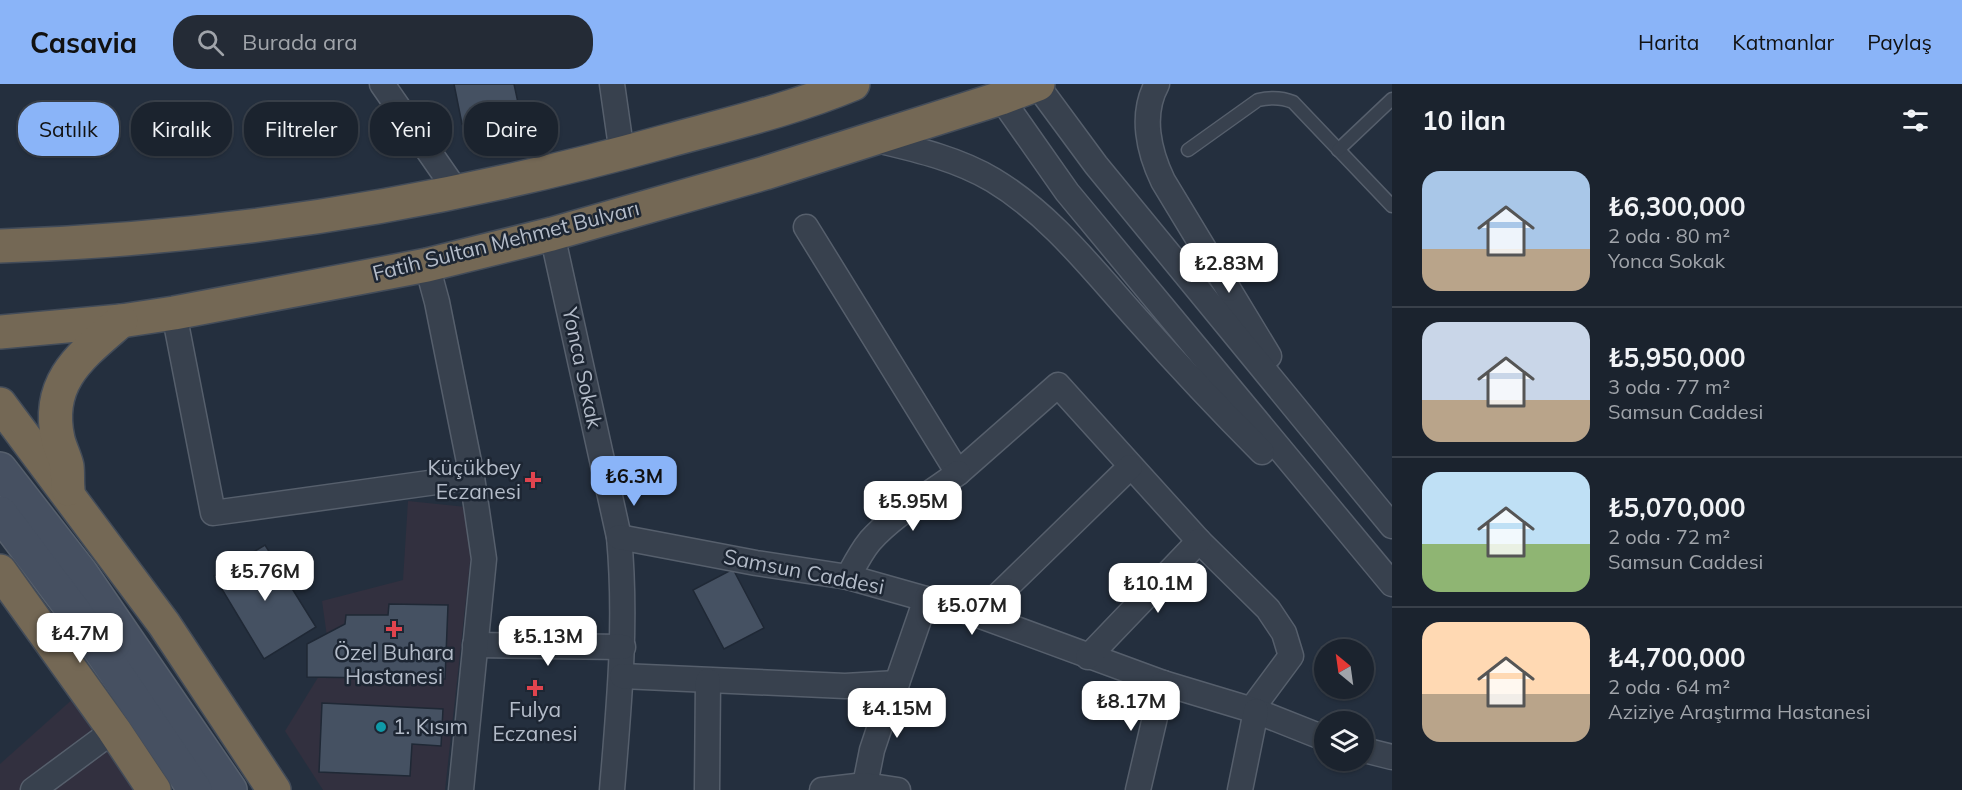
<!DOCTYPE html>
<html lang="tr">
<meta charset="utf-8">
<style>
body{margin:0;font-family:Mulish,sans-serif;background:#242b36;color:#f1f3f6;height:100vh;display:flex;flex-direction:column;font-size:22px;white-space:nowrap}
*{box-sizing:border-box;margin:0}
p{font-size:20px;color:#a0a4aa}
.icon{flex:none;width:33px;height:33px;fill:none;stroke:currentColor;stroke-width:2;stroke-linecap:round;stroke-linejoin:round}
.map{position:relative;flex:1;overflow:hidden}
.side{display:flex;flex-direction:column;background:#1b232e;width:570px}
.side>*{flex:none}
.guide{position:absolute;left:18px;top:18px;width:570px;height:54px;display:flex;gap:12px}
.needle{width:39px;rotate:331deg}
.tools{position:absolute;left:1314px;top:555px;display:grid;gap:12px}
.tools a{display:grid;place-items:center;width:60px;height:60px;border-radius:50%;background:#1b232e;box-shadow:0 2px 4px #0004,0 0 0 2px #39404a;font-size:30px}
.price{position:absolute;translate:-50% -51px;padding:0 14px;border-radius:12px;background:#fff;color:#222;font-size:20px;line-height:39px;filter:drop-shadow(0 2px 3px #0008)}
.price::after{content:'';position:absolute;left:50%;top:36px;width:18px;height:14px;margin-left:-9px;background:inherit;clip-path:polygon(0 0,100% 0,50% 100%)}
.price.selected{background:#8ab4f8;color:#111}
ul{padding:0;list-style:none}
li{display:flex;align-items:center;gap:18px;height:150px;padding:0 30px}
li+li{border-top:2px solid #39404a}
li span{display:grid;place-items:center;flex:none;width:168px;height:120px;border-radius:18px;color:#555}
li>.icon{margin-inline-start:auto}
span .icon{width:72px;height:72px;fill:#fffc;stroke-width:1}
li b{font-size:26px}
h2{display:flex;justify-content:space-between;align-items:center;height:72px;padding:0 30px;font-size:26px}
.tag{padding:0 21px;border-radius:24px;background:#1b232e;box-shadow:0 2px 4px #0004,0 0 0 2px #39404a;font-size:21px;line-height:54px}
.tag.selected{background:#8ab4f8;color:#111}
header{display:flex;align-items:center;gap:36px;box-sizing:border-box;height:84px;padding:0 30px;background:#8ab4f8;color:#111}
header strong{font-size:28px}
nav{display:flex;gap:33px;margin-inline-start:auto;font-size:21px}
.search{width:420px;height:54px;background:#242b36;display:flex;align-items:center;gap:15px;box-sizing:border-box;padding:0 21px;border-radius:24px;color:#a0a4aa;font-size:22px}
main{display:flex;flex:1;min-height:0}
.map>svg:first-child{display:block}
.medical{fill:#32303f}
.building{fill:#455162;stroke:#1f2835;stroke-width:1.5}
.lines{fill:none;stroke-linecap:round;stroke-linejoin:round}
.lane-casing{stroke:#565f6c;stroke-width:15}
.street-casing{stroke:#565f6c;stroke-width:27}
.secondary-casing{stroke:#565f6c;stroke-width:36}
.highway-casing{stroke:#434c59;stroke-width:36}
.lane{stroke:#38414e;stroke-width:12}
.street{stroke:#38414e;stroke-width:24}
.secondary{stroke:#465061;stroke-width:33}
.highway{stroke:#746855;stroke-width:33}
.health-dot{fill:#e0444e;stroke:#1d2633;stroke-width:2}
.culture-dot{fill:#0f9aa8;stroke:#1d2633;stroke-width:2}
.labels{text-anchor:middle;stroke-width:5;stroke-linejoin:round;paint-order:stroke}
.street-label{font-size:21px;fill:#b4bcc9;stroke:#1d2633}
.poi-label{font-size:21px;fill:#b4bcc9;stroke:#1d2633}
</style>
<header>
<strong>Casavia</strong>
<div class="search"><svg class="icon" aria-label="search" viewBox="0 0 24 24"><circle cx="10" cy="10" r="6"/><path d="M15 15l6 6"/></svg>Burada ara</div>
<nav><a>Harita</a><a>Katmanlar</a><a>Paylaş</a></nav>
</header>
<main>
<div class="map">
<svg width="1392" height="706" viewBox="0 0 1392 706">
<rect width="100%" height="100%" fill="#242f3e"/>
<g class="medical">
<polygon points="408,417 476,424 445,706 323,706 285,647 330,574 322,517 403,496"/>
<polygon points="75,613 134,706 0,706 0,680"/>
</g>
<g class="building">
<polygon points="454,0 514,0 520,28 462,40"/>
<polygon points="265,461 316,543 264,575 214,492"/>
<polygon points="733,485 764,544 724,565 693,506"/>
<polygon points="389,520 448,521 445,595 307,593 307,560 345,540 346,531 388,531"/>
<polygon points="322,619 443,625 441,662 412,660 410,692 319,688"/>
</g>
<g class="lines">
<g class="lane-casing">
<g id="lane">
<path d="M1188,66L1258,16C1271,13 1281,13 1293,18L1392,122"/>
<polyline points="1338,66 1392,15"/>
</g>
</g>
<g class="street-casing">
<g id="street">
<polyline points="382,0 457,108"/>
<polyline points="612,0 622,70"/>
<path d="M1157,0C1140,31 1149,68 1163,97L1269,272"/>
<polyline points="1037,1 1096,81 1392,442"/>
<polyline points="1001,14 1067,108 1392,500"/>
<path d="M872,55C914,65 956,74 993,96C1051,131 1092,185 1137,235C1177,280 1219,325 1262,368"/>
<polyline points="806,143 958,389 1058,301 1199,457 1268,525 1284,549 1291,572 1251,626"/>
<path d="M552,150L619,453C627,538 619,622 612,706"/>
<polyline points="174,229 213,429 472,393 437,218 427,181"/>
<polyline points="619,453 756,479 848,493 926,515 978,531 1163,599 1256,627 1324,654"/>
<path d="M848,493C855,480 861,468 870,457C894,430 929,411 958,389"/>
<polyline points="978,531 1130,383"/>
<polyline points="475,561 623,563"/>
<polyline points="1088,573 1199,457"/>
<polyline points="622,592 845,602 897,599"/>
<polyline points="1364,666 1392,673"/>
<polyline points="865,701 872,666 884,630 897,599 926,515"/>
<polyline points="33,706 114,646"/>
<polyline points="461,706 484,475 472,393"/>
<polyline points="707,706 708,597"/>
<polyline points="822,706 865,701 898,706"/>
<polyline points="1138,706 1163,599"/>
<polyline points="1240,706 1256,627"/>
</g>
</g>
<g class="secondary-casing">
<g id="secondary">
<polyline points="0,385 81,489 230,706"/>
<polyline points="0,429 76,530 195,706"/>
</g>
</g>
<g class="highway-casing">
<g id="highway">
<path d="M0,162C226,155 449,118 667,57C729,40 793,25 853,0"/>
<polyline points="0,248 121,237 174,229 427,181 552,150 765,89 1001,14 1038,0"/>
<polyline points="0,320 164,540 274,706"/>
<path d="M68,405C67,398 68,389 67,382C65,373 60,364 58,355C45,297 82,271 121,237"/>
<polyline points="0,487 114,646 154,706"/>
</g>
</g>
<use href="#lane" class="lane"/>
<use href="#street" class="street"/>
<use href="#secondary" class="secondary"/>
<use href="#highway" class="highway"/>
</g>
<g class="health-dot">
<path d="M530 387h6v6h6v6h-6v6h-6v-6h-6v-6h6z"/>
<path d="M391 536h6v6h6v6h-6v6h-6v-6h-6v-6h6z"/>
<path d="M532 595h6v6h6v6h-6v6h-6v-6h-6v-6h6z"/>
</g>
<circle class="culture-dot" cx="381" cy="643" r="6"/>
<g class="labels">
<g class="street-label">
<text transform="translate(506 157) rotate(-14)" y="7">Fatih Sultan Mehmet Bulvarı</text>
<text transform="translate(582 284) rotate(78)" y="7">Yonca Sokak</text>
<text transform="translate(804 488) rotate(11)" y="7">Samsun Caddesi</text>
</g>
<g class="poi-label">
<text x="521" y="391" text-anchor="end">Küçükbey<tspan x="521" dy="24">Eczanesi</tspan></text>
<text x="394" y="576">Özel Buhara<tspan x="394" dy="24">Hastanesi</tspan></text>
<text x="535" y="633">Fulya<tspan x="535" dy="24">Eczanesi</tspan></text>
<text x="393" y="650" text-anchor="start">1. Kısım</text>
</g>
</g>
</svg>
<div class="tools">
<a><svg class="needle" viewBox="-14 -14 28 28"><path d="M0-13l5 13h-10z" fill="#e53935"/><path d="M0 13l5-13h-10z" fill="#a0a4aa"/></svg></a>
<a><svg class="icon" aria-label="layers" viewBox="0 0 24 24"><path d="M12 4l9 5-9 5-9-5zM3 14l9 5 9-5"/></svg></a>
</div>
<b class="price" style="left:1229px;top:210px">₺2.83M</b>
<b class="price selected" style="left:634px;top:423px">₺6.3M</b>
<b class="price" style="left:913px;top:448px">₺5.95M</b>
<b class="price" style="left:265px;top:518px">₺5.76M</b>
<b class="price" style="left:1158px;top:530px">₺10.1M</b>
<b class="price" style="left:972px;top:552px">₺5.07M</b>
<b class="price" style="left:80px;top:580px">₺4.7M</b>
<b class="price" style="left:548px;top:583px">₺5.13M</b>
<b class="price" style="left:1131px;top:648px">₺8.17M</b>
<b class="price" style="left:897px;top:655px">₺4.15M</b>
<div class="guide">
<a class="tag selected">Satılık</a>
<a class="tag">Kiralık</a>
<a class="tag">Filtreler</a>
<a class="tag">Yeni</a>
<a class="tag">Daire</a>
</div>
</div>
<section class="side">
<h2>10 ilan<svg class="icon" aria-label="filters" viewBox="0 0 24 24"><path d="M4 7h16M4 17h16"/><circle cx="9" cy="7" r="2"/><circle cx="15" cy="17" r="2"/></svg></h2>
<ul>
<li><span style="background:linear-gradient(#a9c7e8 65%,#b9a48a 0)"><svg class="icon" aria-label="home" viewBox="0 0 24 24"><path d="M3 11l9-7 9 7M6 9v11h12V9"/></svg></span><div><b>₺6,300,000</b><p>2 oda · 80 m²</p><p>Yonca Sokak</p></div></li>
<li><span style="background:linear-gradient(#c9d6e8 65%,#b9a48a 0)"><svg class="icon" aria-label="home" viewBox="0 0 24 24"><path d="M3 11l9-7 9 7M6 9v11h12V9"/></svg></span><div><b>₺5,950,000</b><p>3 oda · 77 m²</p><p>Samsun Caddesi</p></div></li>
<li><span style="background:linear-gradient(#bfe0f5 60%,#8fb573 0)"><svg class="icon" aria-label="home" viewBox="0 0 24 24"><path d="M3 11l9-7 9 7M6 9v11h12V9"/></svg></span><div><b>₺5,070,000</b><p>2 oda · 72 m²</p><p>Samsun Caddesi</p></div></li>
<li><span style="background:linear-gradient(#ffd9b3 60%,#b9a48a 0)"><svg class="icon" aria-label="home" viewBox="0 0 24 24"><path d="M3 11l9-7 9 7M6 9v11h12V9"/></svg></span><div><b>₺4,700,000</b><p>2 oda · 64 m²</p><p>Aziziye Araştırma Hastanesi</p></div></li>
</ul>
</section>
</main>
